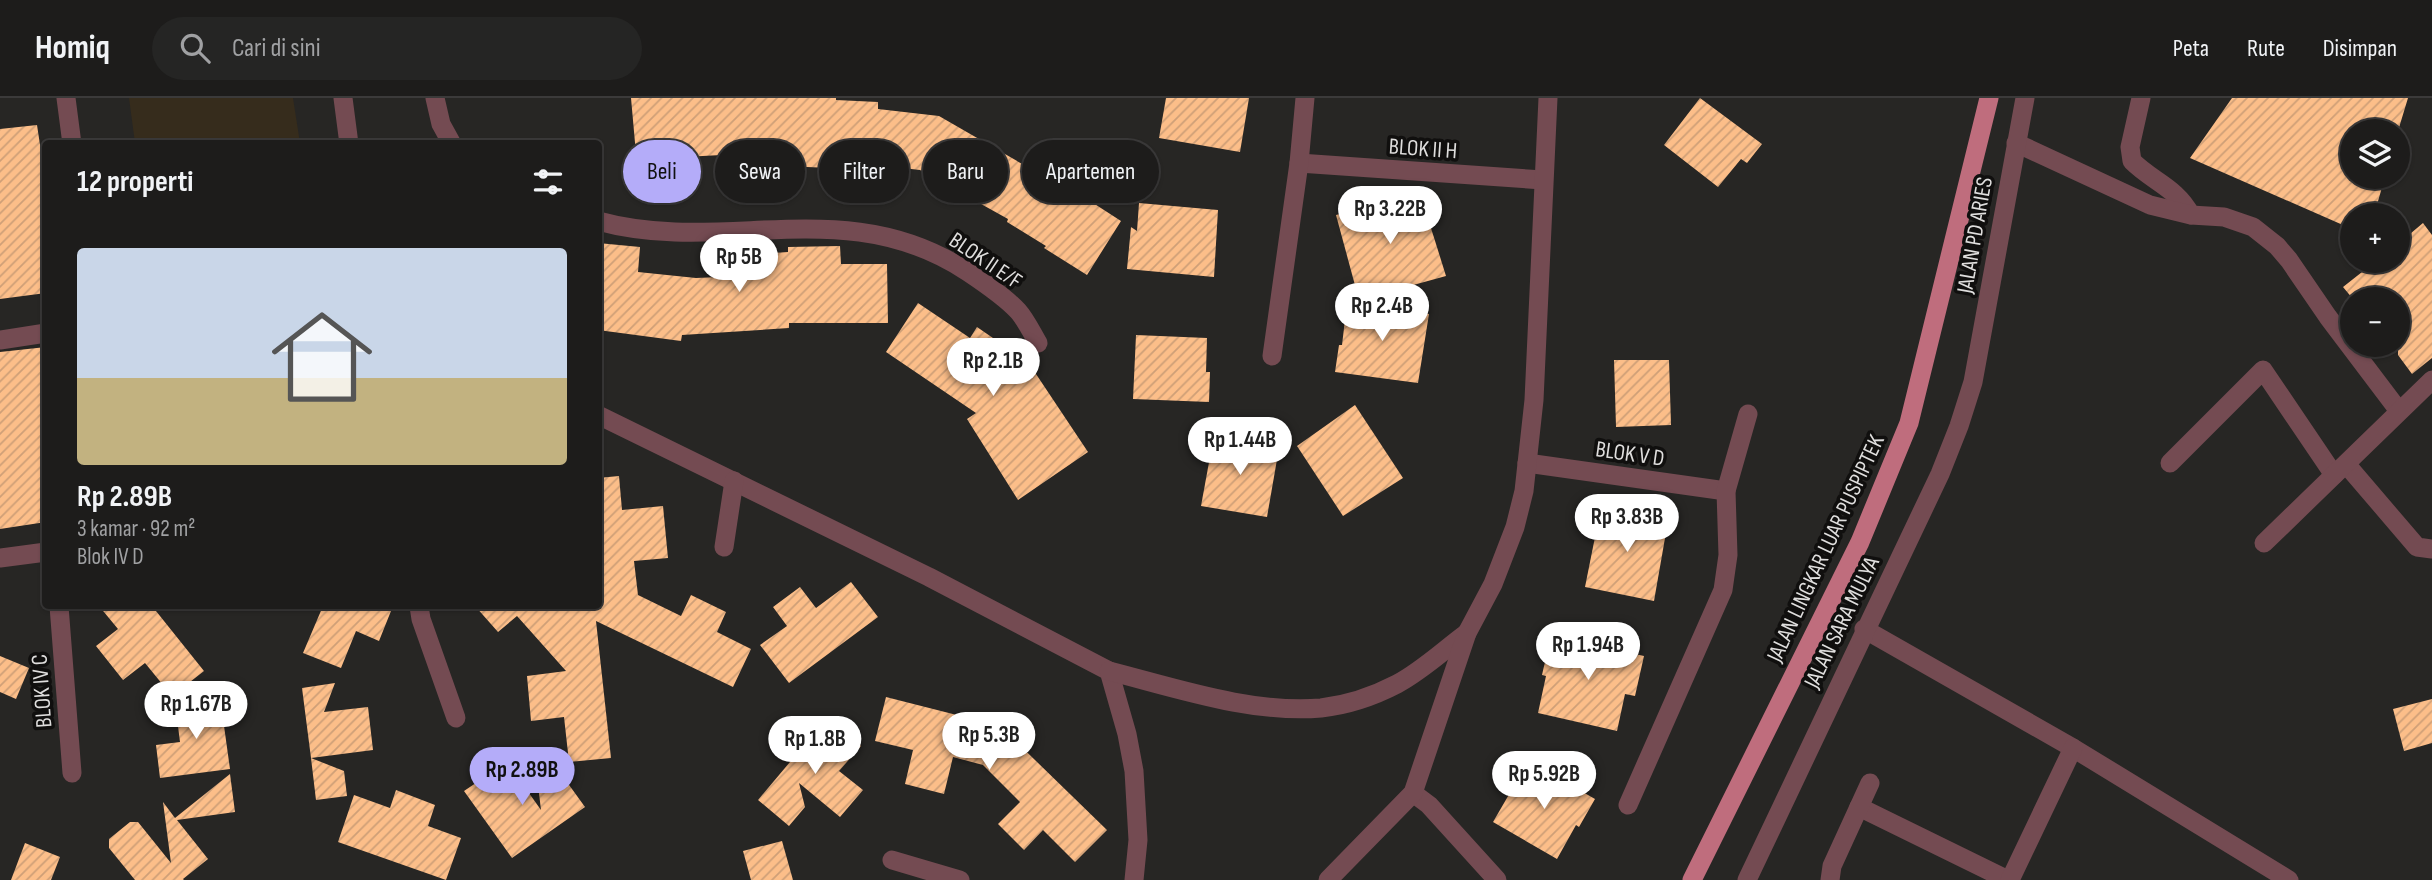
<!DOCTYPE html>
<html lang="id">
<meta charset="utf-8">
<style>
body{margin:0;font-family:"Sofia Sans Condensed",sans-serif;background:#252524;color:#f1f3f6;height:100vh;display:flex;flex-direction:column;font-size:26px;white-space:nowrap}
*{box-sizing:border-box;margin:0}
p{font-size:23px;color:#a0a1a3}
.icon{flex:none;width:38px;height:38px;fill:none;stroke:currentColor;stroke-width:2;stroke-linecap:round;stroke-linejoin:round}
.map{position:relative;flex:1;overflow:hidden}
.details{position:absolute;left:42px;top:42px;width:560px;height:469px;display:flex;flex-direction:column;background:#1d1c1b;border-radius:7px;box-shadow:0 2px 5px #0004,0 0 0 2px #3b3a3a}
.details>*{flex:none}
.top-card{position:absolute;left:623px;top:42px;width:665px;height:63px;display:flex;gap:14px}
.buttons{position:absolute;left:2340px;top:21px;display:grid;gap:14px}
.buttons a{display:grid;place-items:center;width:70px;height:70px;border-radius:50%;background:#1d1c1b;box-shadow:0 2px 5px #0004,0 0 0 2px #3b3a3a;font-size:35px}
.price{position:absolute;translate:-50% -60px;padding:0 16px;border-radius:24px;background:#fff;color:#222;font-size:23px;line-height:46px;filter:drop-shadow(0 2px 4px #0008)}
.price::after{content:'';position:absolute;left:50%;top:42px;width:21px;height:16px;margin-left:-10px;background:inherit;clip-path:polygon(0 0,100% 0,50% 100%)}
.price.current{background:#b4acf9;color:#111}
ul{padding:0;list-style:none}
li{display:grid;align-content:center;gap:14px;height:371px;padding:0 35px}
li span{display:grid;place-items:center;height:217px;border-radius:7px;color:#555}
li>.icon{margin-inline-start:auto}
span .icon{width:126px;height:126px;fill:#fffc;stroke-width:1}
li b{font-size:30px}
h2{display:flex;justify-content:space-between;align-items:center;height:84px;padding:0 35px;font-size:30px}
.pill{padding:0 24px;border-radius:32px;background:#1d1c1b;box-shadow:0 2px 5px #0004,0 0 0 2px #3b3a3a;font-size:24px;line-height:63px}
.pill.current{background:#b4acf9;color:#111}
header{display:flex;align-items:center;gap:42px;box-sizing:border-box;height:98px;padding:0 35px;background:#1d1c1b;border-bottom:2px solid #3b3a3a}
header strong{font-size:33px}
nav{display:flex;gap:38px;margin-inline-start:auto;font-size:24px}
.search{width:490px;height:63px;background:#252524;display:flex;align-items:center;gap:18px;box-sizing:border-box;padding:0 24px;border-radius:38px;color:#a0a1a3;font-size:26px}
.map>svg:first-child{display:block}
.education{fill:#362c1c}
.building{fill:url(#building-hatch)}
.lines{fill:none;stroke-linecap:round;stroke-linejoin:round}
.minor{stroke:#744b52;stroke-width:19}
.primary{stroke:#bf6d7d;stroke-width:19}
.labels{text-anchor:middle;stroke-width:7;stroke-linejoin:round;paint-order:stroke}
.street-label{font-size:23px;fill:#dfdedd;stroke:#100f0e}
</style>
<header>
<strong>Homiq</strong>
<div class="search"><svg class="icon" aria-label="search" viewBox="0 0 24 24"><circle cx="10" cy="10" r="6"/><path d="M15 15l6 6"/></svg>Cari di sini</div>
<nav><a>Peta</a><a>Rute</a><a>Disimpan</a></nav>
</header>
<div class="map">
<svg width="2432" height="782" viewBox="0 0 2432 782">
<defs>
<pattern id="building-hatch" width="6" height="6" patternUnits="userSpaceOnUse" patternTransform="scale(1.75)"><rect width="6" height="6" fill="#fcbe89"/><path d="M-1 1l2-2M0 6l6-6M5 7l2-2" fill="none" stroke="#ce9f77"/></pattern>
</defs>
<rect width="100%" height="100%" fill="#272624"/>
<polygon class="education" points="129,0 293,0 300,45 135,45"/>
<g class="building">
<polygon points="631,0 836,0 836,2 878,4 878,11 939,18 1036,74 1039,70 1121,123 1087,177 1044,150 1046,148 1007,124 1008,121 920,72 876,67 875,72 740,66 740,56 684,59 684,63 637,67"/>
<polygon points="1166,0 1249,0 1240,54 1159,40"/>
<polygon points="1700,0 1762,46 1747,65 1741,61 1718,89 1664,47"/>
<polygon points="2232,0 2408,0 2398,33 2352,33 2352,79 2385,79 2374,117 2352,117 2352,131 2190,60"/>
<polygon points="37,27 42,60 46,59 46,195 0,201 0,31"/>
<polygon points="1420,95 1446,178 1359,202 1336,117"/>
<polygon points="1139,105 1218,112 1214,179 1127,171 1131,129 1137,133"/>
<polygon points="2423,125 2432,137 2432,260 2412,276 2398,257 2398,201 2353,201 2343,189 2376,163 2398,163 2398,146"/>
<polygon points="598,145 640,149 638,174 696,180 742,178 740,157 788,154 788,149 840,148 841,166 887,166 888,225 789,225 789,230 682,237 681,243 598,232"/>
<polygon points="918,205 970,240 977,229 1028,264 1088,354 1018,402 967,321 976,315 886,254"/>
<polygon points="1347,205 1429,216 1418,285 1335,274 1339,247 1342,247"/>
<polygon points="1136,237 1207,240 1206,274 1210,274 1209,304 1133,301"/>
<polygon points="46,249 46,424 0,431 0,254"/>
<polygon points="1614,262 1669,262 1671,327 1616,329"/>
<polygon points="1355,307 1403,380 1343,418 1297,348"/>
<polygon points="1214,337 1279,350 1267,419 1201,408"/>
<polygon points="619,378 622,412 663,408 668,460 634,463 638,497 681,518 691,497 726,514 717,534 751,551 733,589 596,523 611,660 569,664 564,619 531,623 527,578 566,573 517,518 498,534 475,508 598,508 598,380"/>
<polygon points="1601,409 1668,423 1654,503 1585,489"/>
<polygon points="851,484 878,519 789,585 760,547 787,528 773,509 800,489 816,510"/>
<polygon points="99,508 152,508 204,573 172,598 145,565 123,582 96,548 118,531"/>
<polygon points="323,508 379,508 391,513 379,543 356,533 341,570 303,555"/>
<polygon points="1551,537 1644,558 1635,598 1625,596 1617,633 1538,615 1546,578 1542,577"/>
<polygon points="0,558 29,570 16,601 0,594"/>
<polygon points="335,585 324,614 368,609 373,652 311,660 302,590"/>
<polygon points="220,599 230,671 160,680 156,647 180,644 175,605"/>
<polygon points="886,599 1000,628 1107,732 1075,764 1043,732 1024,752 998,726 1020,704 983,667 953,659 944,696 905,686 913,652 875,643"/>
<polygon points="2432,601 2432,645 2404,653 2393,611"/>
<polygon points="827,620 861,648 839,673 863,692 840,719 799,685 805,709 789,728 758,702"/>
<polygon points="311,660 344,673 347,698 316,702"/>
<polygon points="507,664 541,712 538,687 559,673 585,709 512,760 464,693"/>
<polygon points="1532,665 1595,701 1579,729 1576,727 1557,761 1493,724 1511,693 1515,695"/>
<polygon points="230,676 235,714 177,722 208,761 183,781 184,782 135,782 109,750 109,741 130,724 138,724 171,765 163,704 175,720"/>
<polygon points="396,692 435,707 428,728 461,740 446,782 338,744 354,697 390,710"/>
<polygon points="782,743 793,782 751,782 743,753"/>
<polygon points="25,745 60,759 51,782 11,782"/>
</g>
<g class="lines">
<g class="minor">
<polyline points="66,0 72,46"/>
<polyline points="343,0 349,46"/>
<polyline points="435,0 441,26 452,46"/>
<path d="M2141,0L2130,49L2132,63C2153,84 2176,89 2191,117"/>
<polyline points="2016,45 2150,107 2191,117 2224,119 2253,129 2277,148 2289,162 2328,219 2399,313"/>
<polyline points="1299,65 1543,82"/>
<path d="M598,123C725,158 846,93 968,174C983,184 1006,200 1018,213C1026,222 1032,235 1038,245"/>
<polyline points="0,242 46,235"/>
<polyline points="1272,258 1299,65 1305,0"/>
<polyline points="598,317 929,479 1109,573 1127,636 1134,673 1138,742 1134,782"/>
<polyline points="1527,365 1726,393"/>
<polyline points="2170,365 2263,272 2334,377"/>
<polyline points="2346,366 2417,449 2432,451"/>
<polyline points="2264,445 2432,282"/>
<polyline points="724,449 734,383"/>
<polyline points="0,460 46,454"/>
<polyline points="59,508 72,675"/>
<polyline points="419,508 421,521 456,620"/>
<polyline points="1864,531 2073,650 2289,782"/>
<path d="M1109,573C1176,590 1252,616 1321,610C1347,607 1374,598 1397,586C1422,573 1445,551 1467,535"/>
<polyline points="1413,695 1429,707 1497,782"/>
<polyline points="1628,707 1723,492 1728,457 1726,393 1748,316"/>
<polyline points="1859,709 2008,782"/>
<polyline points="892,762 960,782"/>
<polyline points="1328,782 1413,695 1467,535 1493,486 1515,429 1524,393 1534,302 1548,0"/>
<polyline points="1747,782 1940,376 1959,328 1973,284 2025,0"/>
<polyline points="1830,782 1832,768 1870,685"/>
<polyline points="2010,782 2073,650"/>
</g>
<polyline class="primary" points="1692,782 1860,444 1909,325 1989,0"/>
</g>
<g class="labels">
<g class="street-label">
<text transform="translate(1423 50) rotate(4)" y="8">BLOK II H</text>
<text transform="translate(1974 137) rotate(-80)" y="8">JALAN PD ARIES</text>
<text transform="translate(986 162) rotate(34)" y="8">BLOK II E/F</text>
<text transform="translate(1630 355) rotate(8)" y="8">BLOK V D</text>
<text transform="translate(1825 450) rotate(-65)" y="8">JALAN LINGKAR LUAR PUSPIPTEK</text>
<text transform="translate(1841 524) rotate(-64)" y="8">JALAN SARA MULYA</text>
<text transform="translate(41 593) rotate(-94)" y="8">BLOK IV C</text>
</g>
</g>
</svg>
<div class="buttons">
<a><svg class="icon" aria-label="layers" viewBox="0 0 24 24"><path d="M12 4l9 5-9 5-9-5zM3 14l9 5 9-5"/></svg></a>
<a>+</a>
<a>−</a>
</div>
<b class="price" style="left:1390px;top:148px">Rp 3.22B</b>
<b class="price" style="left:739px;top:196px">Rp 5B</b>
<b class="price" style="left:1382px;top:245px">Rp 2.4B</b>
<b class="price" style="left:993px;top:300px">Rp 2.1B</b>
<b class="price" style="left:1240px;top:379px">Rp 1.44B</b>
<b class="price" style="left:1627px;top:456px">Rp 3.83B</b>
<b class="price" style="left:1588px;top:584px">Rp 1.94B</b>
<b class="price" style="left:196px;top:643px">Rp 1.67B</b>
<b class="price" style="left:989px;top:674px">Rp 5.3B</b>
<b class="price" style="left:815px;top:678px">Rp 1.8B</b>
<b class="price current" style="left:522px;top:709px">Rp 2.89B</b>
<b class="price" style="left:1544px;top:713px">Rp 5.92B</b>
<div class="top-card">
<a class="pill current">Beli</a>
<a class="pill">Sewa</a>
<a class="pill">Filter</a>
<a class="pill">Baru</a>
<a class="pill">Apartemen</a>
</div>
<section class="details">
<h2>12 properti<svg class="icon" aria-label="filters" viewBox="0 0 24 24"><path d="M4 7h16M4 17h16"/><circle cx="9" cy="7" r="2"/><circle cx="15" cy="17" r="2"/></svg></h2>
<ul>
<li><span style="background:linear-gradient(#c9d6e8 60%,#c2b280 0)"><svg class="icon" aria-label="home" viewBox="0 0 24 24"><path d="M3 11l9-7 9 7M6 9v11h12V9"/></svg></span><div><b>Rp 2.89B</b><p>3 kamar · 92 m²</p><p>Blok IV D</p></div></li>
</ul>
</section>
</div>
